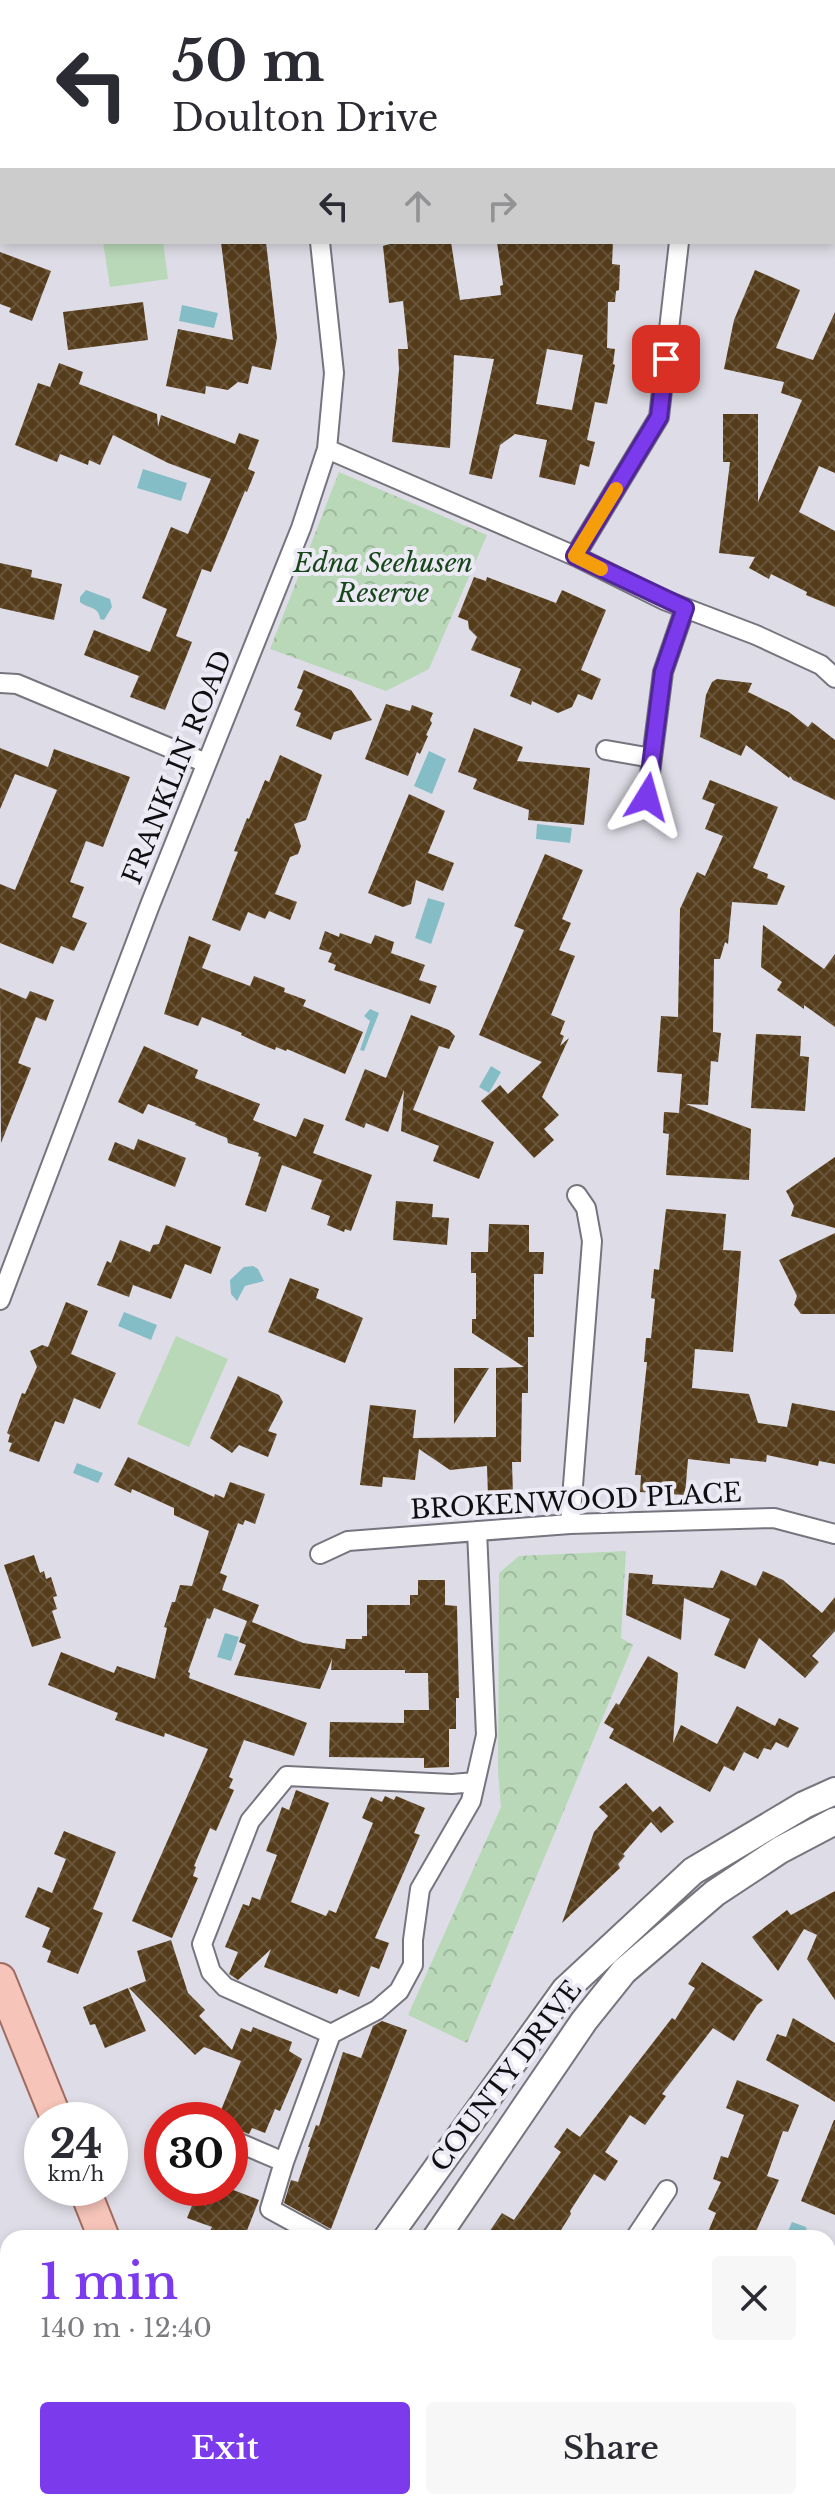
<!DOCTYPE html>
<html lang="en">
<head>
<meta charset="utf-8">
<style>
  body { margin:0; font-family:"Libre Baskerville",serif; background:#f7f7f7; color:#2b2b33; height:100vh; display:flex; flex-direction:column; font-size:30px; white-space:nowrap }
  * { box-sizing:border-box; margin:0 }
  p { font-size:26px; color:#7c7c81 }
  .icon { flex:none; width:44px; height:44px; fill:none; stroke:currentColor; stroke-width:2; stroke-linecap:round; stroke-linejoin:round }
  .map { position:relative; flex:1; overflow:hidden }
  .details { position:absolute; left:0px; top:2230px; width:836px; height:280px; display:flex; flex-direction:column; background:#fff; border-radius:24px 24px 0 0; box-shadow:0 4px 12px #0003 }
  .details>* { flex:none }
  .guide { position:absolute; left:0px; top:0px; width:836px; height:244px; box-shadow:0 4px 12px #0003; background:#fff; color:#2b2b33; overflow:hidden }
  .speed { position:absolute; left:24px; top:2102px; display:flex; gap:16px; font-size:40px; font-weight:700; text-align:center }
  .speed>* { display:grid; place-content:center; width:104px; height:104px; border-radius:50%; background:#fff; box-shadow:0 4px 12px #0003; line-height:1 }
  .speed small { font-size:20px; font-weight:400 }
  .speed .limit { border:12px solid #d22; background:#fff; color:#111 }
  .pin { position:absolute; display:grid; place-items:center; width:68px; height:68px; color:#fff; margin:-34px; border-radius:16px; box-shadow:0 4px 12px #0006 }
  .me { position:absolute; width:88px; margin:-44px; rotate:8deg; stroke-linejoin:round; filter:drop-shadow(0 0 6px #0008) }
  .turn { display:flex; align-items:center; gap:28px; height:168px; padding:0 40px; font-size:36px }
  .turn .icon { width:104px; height:104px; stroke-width:2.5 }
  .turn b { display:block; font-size:56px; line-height:68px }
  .lanes { display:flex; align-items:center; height:76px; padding:0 40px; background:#0003; justify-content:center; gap:40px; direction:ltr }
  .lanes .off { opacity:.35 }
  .round { display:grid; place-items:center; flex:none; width:84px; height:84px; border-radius:8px; background:#f7f7f7 }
  .summary { display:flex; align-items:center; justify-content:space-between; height:136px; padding:0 40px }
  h1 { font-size:48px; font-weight:600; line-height:60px; color:#7c3aed }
  .cta { display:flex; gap:16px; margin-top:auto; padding:16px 40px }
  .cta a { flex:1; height:92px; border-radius:8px; background:#7c3aed; color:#fff; font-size:32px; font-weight:600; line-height:92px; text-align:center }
  .cta a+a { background:#f7f7f7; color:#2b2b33 }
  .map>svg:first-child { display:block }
</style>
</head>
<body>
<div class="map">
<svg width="835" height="2510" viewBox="0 0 835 2510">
  <defs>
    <pattern id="park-crowns" width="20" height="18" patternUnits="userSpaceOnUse" patternTransform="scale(2)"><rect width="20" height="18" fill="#b9d8b8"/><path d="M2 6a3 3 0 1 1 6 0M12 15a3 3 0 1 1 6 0" fill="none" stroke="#9eb89d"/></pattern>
    <pattern id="building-cross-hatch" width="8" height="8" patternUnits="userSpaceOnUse" patternTransform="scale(2)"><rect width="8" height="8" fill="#553c1b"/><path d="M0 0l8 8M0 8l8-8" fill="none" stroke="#69553a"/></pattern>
  </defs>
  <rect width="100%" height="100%" fill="#dedde7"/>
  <path fill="url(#park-crowns)" d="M339 472 487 535 429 669 386 691 270 649Z
    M626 1551 621 1638 633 1645 467 2043 408 2015 501 1807 498 1772 499 1573 519 1556Z"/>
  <path fill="#b9d8b8" d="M103 242H163L168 279 110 287Z
    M176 1336 228 1359 189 1447 137 1424Z"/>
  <path fill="#85bdc7" d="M182 305 218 313 214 328 179 321Z
    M143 469 187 483 181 501 137 488Z
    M86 590 110 599 112 607 104 620 100 619C99 606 88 609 80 602V597Z
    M429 751 446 759 432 794 414 786Z
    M537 824 572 828 570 843 536 839Z
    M428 898 445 903 431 944 415 938Z
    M370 1009 379 1013 364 1051 360 1050 370 1021 364 1016Z
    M491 1066 501 1072 489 1093 479 1087Z
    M253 1266 258 1269 264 1281 245 1286 237 1301 231 1294 230 1280 244 1267Z
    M124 1312 157 1325 151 1340 118 1326Z
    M77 1463 103 1473 98 1483 73 1473Z
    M225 1633 239 1637 231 1661 217 1657Z
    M792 2222 806 2227 808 2235 816 2238H785Z"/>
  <path fill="url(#building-cross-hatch)" fill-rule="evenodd" d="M221 242H266L277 338 271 370 252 366 248 384 238 382 228 390 206 386 205 394 166 386 178 329 233 340Z
    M396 242H451L460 300 501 295 500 286 503 285 497 242H613L612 264 620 265 619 290 616 291 615 302H608L607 348 615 349 613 364 615 365 607 404 595 402 587 440 595 442 589 467 580 464 575 485 539 477 547 440 515 434 500 445 492 479 469 474 494 359 454 355 450 448 392 442 399 370 398 349H408L403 301 389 303 383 246ZM547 349 583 355 572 410 536 404Z
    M0 252 51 271 32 321 9 312 11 308 0 304Z
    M755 270 800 290 776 348 813 360 835 312V473L819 466 799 512 835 531V607L806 595 807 592 771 574 769 579 749 568 755 557 719 553 730 462H723V414H758V502L802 400 781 393 784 382 724 369 734 320Z
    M143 302 148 340 68 350 63 312Z
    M59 363 83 372 79 384 157 414 158 427 161 415 235 444 239 433 259 440 248 469 255 472 247 492 245 491 211 572 202 569 176 636 192 642 165 710 130 697 139 676 84 655 94 630 150 652 167 609 142 598 171 527 188 534 211 479 168 463 113 435 100 465 89 460 88 465 60 454 57 462 15 445 38 383 50 387Z
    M0 563 32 570 31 577 62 584 54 620 0 608Z
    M474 577 486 581 487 577 556 603 562 590 606 610 581 670 601 679 592 700 578 694 572 707 558 713 532 701 531 705 510 696 521 669 471 650 477 637 469 629 468 621 458 617Z
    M304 670 351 690 372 720 334 732 331 740 296 726 301 713 294 710 303 690 297 688Z
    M717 679 752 683 748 692 789 712 808 727 812 722 835 740V800L793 780 790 776 789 778 746 745 741 756 700 737 706 695 712 682Z
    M386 704 410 711 412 705 433 713 430 720 432 723 426 735 428 736 420 754 417 752 408 776 365 759Z
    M474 728 523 747 517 761 590 768 584 825 528 820 529 810 473 789 477 779 458 772Z
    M0 748 48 767 54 749 130 777 103 847 86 841 70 882 84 887 72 917 87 923 74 951 61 946 53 964 0 943V884L15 890 57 790 15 774 0 809Z
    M280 755 322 775 306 820 294 824 301 846 298 854 290 857 275 894 297 902 290 920 269 911 265 919 248 912 240 931 212 920 233 864 238 852 234 851 247 818 249 819 265 780 269 782Z
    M710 780 778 807 753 868 768 874 767 878 785 886 777 905 732 902 728 944 725 942 720 959H714L713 1032 721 1033 718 1062 711 1061 708 1105 686 1104 751 1129 749 1180 666 1175 669 1134 663 1133 664 1112 679 1113 682 1074 657 1072 661 1016 678 1017 680 909 697 872 705 876 723 836 705 829 715 804 702 799Z
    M409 794 445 811 428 853 454 863 443 891 416 880 411 904 403 907 368 893Z
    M545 854 583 870 562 919 571 923 559 950 575 956 551 1015 565 1021 560 1034 564 1036 560 1046 569 1038 542 1097 559 1115 544 1129 554 1140 534 1158 481 1101 500 1085 508 1094 542 1062 479 1035 524 930 514 926Z
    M763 925 824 969 835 954V1027L804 1005V1009L777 990 782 982 761 967Z
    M325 931 339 937 340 933 371 944 375 935 394 942 391 953 425 965 419 980 437 986 430 1004 334 970 336 965 328 962 332 953 319 949Z
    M189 936 211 945 202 968 250 986 254 976 285 988 284 992 306 1000 303 1006 363 1032 345 1074 287 1049 286 1051 276 1047 275 1050 258 1043 241 1035 242 1033 202 1017 198 1026 164 1014Z
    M0 988 26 999 30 991 54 1000 46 1021 36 1017 18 1063 31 1068 1 1143Z
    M411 1015 449 1030 455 1036 449 1049 439 1046 413 1110 494 1142 479 1179 433 1161 439 1146 401 1131 404 1090 388 1132 366 1123 364 1128 345 1120 365 1069 386 1078Z
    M756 1034 801 1036 800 1056 809 1057 805 1111 751 1108Z
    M144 1046 198 1070 195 1078 260 1104 253 1120 296 1137 304 1118 324 1125 313 1153 372 1175 351 1231 345 1229 344 1232 327 1225 330 1216 311 1209 322 1180 282 1165 266 1212 245 1205 261 1157 258 1156 259 1153 228 1143 227 1138 195 1125 196 1123 148 1104 143 1114 118 1102Z
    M138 1139 186 1158 175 1187 108 1160 115 1142 134 1150Z
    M835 1157V1228L791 1216 794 1206 786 1191Z
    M396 1201 433 1204 432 1217 449 1218 447 1245 393 1240Z
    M666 1209 726 1214 723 1250 741 1251 733 1352 695 1349 692 1388 749 1394 758 1423 787 1427 792 1403 835 1411V1464L819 1461 818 1466 767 1455 766 1462 730 1458V1464L688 1459 685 1495 640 1492 641 1475H635L647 1362H644L646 1338H651L655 1299 651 1298 654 1269 659 1270Z
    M489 1224 529 1225V1252H544L543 1274H534V1337H528V1393H522L521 1462H512L513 1495 488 1496 487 1466 450 1470 419 1449 415 1480 383 1477 382 1487 360 1485 370 1405 416 1410 413 1438 496 1437V1368L524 1367 472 1333V1319H476V1273H471V1252H488Z
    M166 1225 221 1247 211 1274 185 1264 171 1299 133 1285 129 1297 97 1285 107 1261 111 1263 120 1240 150 1252 153 1245 159 1244Z
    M835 1233V1314H801L794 1305 797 1296 779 1260Z
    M290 1278 319 1289 316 1298 363 1318 345 1363 268 1332Z
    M66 1302 88 1311 71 1354 116 1373 100 1409 74 1398 64 1424 55 1421 39 1462 9 1451 12 1443 8 1442 10 1435 7 1433 22 1393 25 1394 37 1367 30 1351 42 1345 48 1347Z
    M454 1368H489L454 1424Z
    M238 1376 279 1395 283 1402 268 1431 277 1434 268 1457 239 1445 232 1453 210 1438Z
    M128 1457 214 1497 215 1494 224 1498 230 1482 265 1494 255 1524 245 1520 243 1525 238 1523 220 1573 227 1576 222 1590 259 1605 252 1622 303 1643 345 1649 346 1639H362V1636H367V1605H410V1595H418V1580H445V1605L457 1606 459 1698H456V1729H449V1767L424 1768V1758L329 1757 330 1722 404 1723V1710H429L428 1673H405V1670H331L332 1659 320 1689 234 1675 246 1645 239 1642 247 1621 214 1608 210 1619 207 1618 188 1672 190 1673 189 1678 307 1723 294 1756 244 1740 229 1777 233 1779 229 1788 234 1790 216 1831 210 1828 194 1866 196 1867 193 1876 198 1878 172 1938 132 1921 208 1749 165 1733 164 1737 115 1720 118 1713 48 1685 61 1652 114 1673 117 1666 155 1679 167 1628 164 1627 172 1602H175L180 1585 192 1586 209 1531 174 1515V1508L132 1489 131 1493 114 1485Z
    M34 1555 40 1573 44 1571 46 1579 51 1577 57 1596 53 1597 57 1609 52 1611 61 1638 32 1647 4 1565Z
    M721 1570 756 1586 763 1571 783 1580 822 1613 835 1597V1631L812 1656 819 1662 805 1678 759 1638 745 1669 714 1655 730 1619 684 1598 681 1640 626 1615 629 1573 653 1575 652 1584 713 1588Z
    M648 1656 678 1673 673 1743 681 1725 717 1744 737 1706 775 1726 779 1718 799 1728 788 1748 776 1742 771 1750 764 1748 758 1759 744 1752 734 1771 724 1766 710 1792 609 1738 614 1729 604 1723 616 1703 619 1705Z
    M626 1783 653 1812 660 1806 674 1822 661 1833 651 1822 623 1854 625 1856 618 1864 620 1868 562 1923 594 1832 608 1816 599 1807Z
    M296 1790 329 1803 291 1902 326 1916 329 1910 336 1913 373 1823 362 1818 371 1797 382 1802 385 1796 394 1800 396 1796 425 1808 414 1833 420 1835 375 1938 389 1943 379 1969 371 1966 359 1997 339 1989 337 1994 264 1967 271 1949 238 1980 229 1974 238 1952 225 1947 243 1904 249 1906 252 1897 260 1900 277 1855 266 1851 282 1807 289 1810Z
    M64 1831 116 1852 93 1909 103 1913 78 1974 47 1962 51 1951 42 1947 50 1928 25 1917 38 1887 52 1893 66 1859 54 1854Z
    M835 1891V2000L807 1959 817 1935 804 1929 778 1971 752 1937 787 1910 791 1915Z
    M171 1940 188 1993 205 2010 199 2016 232 2050 241 2028 251 2032 253 2027 292 2042 289 2051 302 2059 280 2111 275 2109 265 2133 252 2128 249 2134 230 2127V2120H217L241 2061 204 2047 195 2055 129 1988 146 1981 137 1951Z
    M702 1962 763 2000 757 2005 734 2041 713 2028 662 2094 666 2096 645 2125 630 2115 605 2152 618 2161 605 2181 594 2174 570 2211 571 2214 556 2238H485L502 2213 514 2220 561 2152 554 2147 567 2128 580 2137 672 2018 675 2020 695 1988 688 1984Z
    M128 1988 146 2031 105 2048 95 2024 90 2025 83 2007Z
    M793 2018 835 2043V2102L766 2060 777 2034 786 2037Z
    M382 2021 407 2030 331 2229 284 2203 291 2180 298 2182 310 2147H308L316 2125 319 2126 343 2052 361 2058 373 2026Z
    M737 2080 799 2105 788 2132 783 2131 767 2176 779 2180 753 2238H722L708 2232 716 2213 708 2209 721 2182 713 2179 721 2156 728 2158 744 2115 726 2108Z
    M834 2120H835V2215L801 2201Z
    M199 2188H228L259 2200 244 2238H229L210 2231 212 2227 187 2218Z"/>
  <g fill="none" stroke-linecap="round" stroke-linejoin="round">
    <defs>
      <path id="minor" d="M293 0V2
        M0 176 2 177
        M327 449 575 556 664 600 756 635 821 665 835 678
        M575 556 659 417 679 242
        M0 683 17 684 206 763
        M606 750 652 758
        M647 797 663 672 685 608
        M0 1300 150 905 301 528 327 449 334 373 320 242
        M570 1524 592 1241 586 1208 577 1195
        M320 1554 348 1541 570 1524 774 1518 835 1534
        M331 2034 377 2010 399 1991 413 1965V1940L420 1889 471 1801 486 1735 477 1531
        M331 2034 225 1987 211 1972 202 1944 250 1821 287 1776 452 1784 475 1782
        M230 2139 284 2162 331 2034
        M284 2162 270 2209 323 2238
        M635 2238 667 2190
        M828 2317 835 2320
        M570 2502 596 2510"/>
      <path id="secondary" d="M387 2238 565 1990 693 1871 804 1805 835 1791
        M436 2238 584 2021 624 1971 715 1893 780 1850 835 1821"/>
      <path id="primary" d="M0 1979 57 2120
        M84 2188 104 2238
        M205 2502 209 2510
        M324 2510 329 2502"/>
    </defs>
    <use href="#minor" stroke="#76757e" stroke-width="22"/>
    <use href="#secondary" stroke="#76757e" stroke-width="30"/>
    <use href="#primary" stroke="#a16b60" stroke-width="34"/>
    <use href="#minor" stroke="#fff" stroke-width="18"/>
    <use href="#secondary" stroke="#fff" stroke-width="26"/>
    <use href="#primary" stroke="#f6c4b9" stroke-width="30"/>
  </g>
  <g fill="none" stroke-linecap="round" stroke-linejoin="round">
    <defs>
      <path id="route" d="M647 797 663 672 685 608 575 556 659 417 666 359"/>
    </defs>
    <use href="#route" stroke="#51269a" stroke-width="20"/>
    <use href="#route" stroke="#7c3aed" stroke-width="14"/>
    <path stroke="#f59e0b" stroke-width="14" d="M601 569 575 556 616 489"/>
  </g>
  <g text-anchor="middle" stroke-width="8" stroke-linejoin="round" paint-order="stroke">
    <g font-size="26" font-style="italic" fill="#16461a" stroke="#eceaf4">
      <text x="383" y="572">Edna Seehusen<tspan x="383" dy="30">Reserve</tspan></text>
    </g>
    <g font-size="26" fill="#0f0e11" stroke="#eceaf4">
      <text transform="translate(177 767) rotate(-68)" y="9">FRANKLIN ROAD</text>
      <text transform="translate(576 1501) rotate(-3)" y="9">BROKENWOOD PLACE</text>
      <text transform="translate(506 2076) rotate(-53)" y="9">COUNTY DRIVE</text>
    </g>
  </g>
</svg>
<div class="speed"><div>24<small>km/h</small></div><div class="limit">30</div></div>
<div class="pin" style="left:666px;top:359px;background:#d93025"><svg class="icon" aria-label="arrive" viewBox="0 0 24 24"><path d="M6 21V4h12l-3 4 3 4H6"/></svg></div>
<svg class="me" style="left:647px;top:797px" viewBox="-20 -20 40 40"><path d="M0-17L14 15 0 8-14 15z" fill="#7c3aed" stroke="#fff" stroke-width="4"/></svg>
<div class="guide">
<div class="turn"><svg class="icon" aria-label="left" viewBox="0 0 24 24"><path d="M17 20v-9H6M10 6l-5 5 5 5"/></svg><div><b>50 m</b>Doulton Drive</div></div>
<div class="lanes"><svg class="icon" aria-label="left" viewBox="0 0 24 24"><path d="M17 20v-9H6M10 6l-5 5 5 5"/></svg><svg class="icon off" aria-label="ahead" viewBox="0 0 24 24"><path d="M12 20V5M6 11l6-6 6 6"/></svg><svg class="icon off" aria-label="right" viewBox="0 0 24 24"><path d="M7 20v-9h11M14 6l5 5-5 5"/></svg></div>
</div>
<section class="details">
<div class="summary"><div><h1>1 min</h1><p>140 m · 12:40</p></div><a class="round"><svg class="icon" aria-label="close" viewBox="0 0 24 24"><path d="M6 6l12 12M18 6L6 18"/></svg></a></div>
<div class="cta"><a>Exit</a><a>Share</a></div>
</section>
</div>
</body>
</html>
